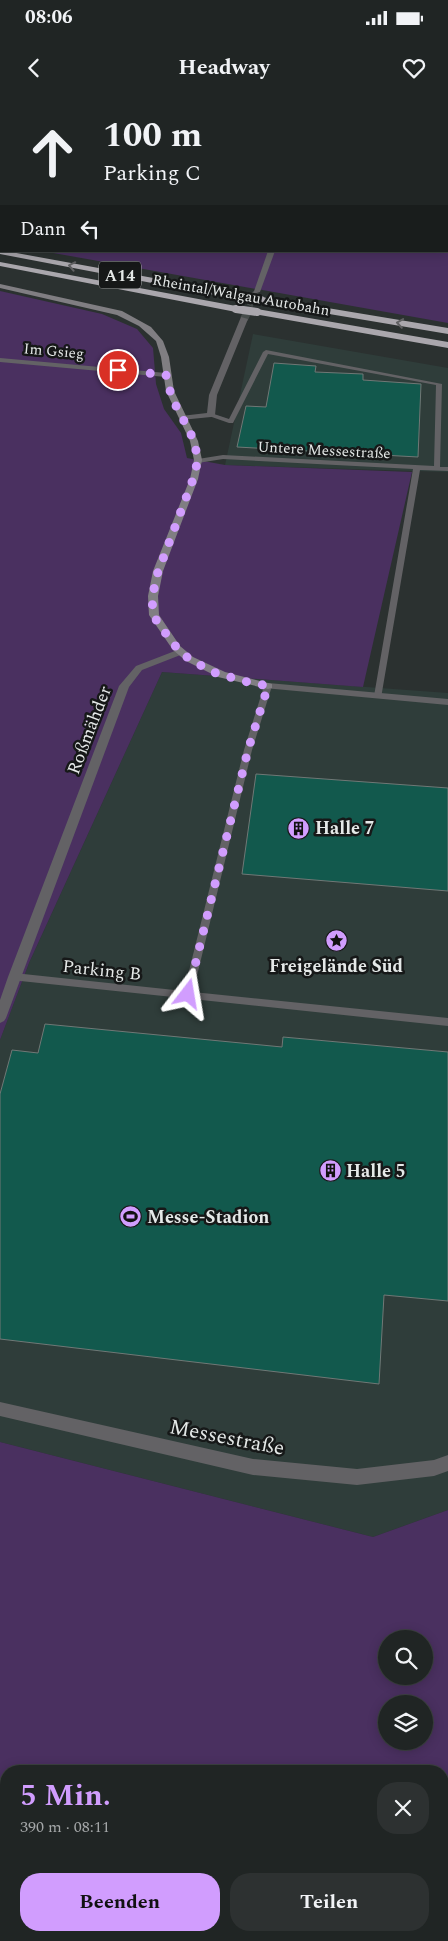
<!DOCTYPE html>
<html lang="de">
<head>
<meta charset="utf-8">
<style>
  body { margin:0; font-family:Spectral,serif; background:#2d3131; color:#f1f3f6; height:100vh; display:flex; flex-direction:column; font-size:19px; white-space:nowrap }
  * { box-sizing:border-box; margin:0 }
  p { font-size:16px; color:#a2a5a6 }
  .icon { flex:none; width:28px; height:28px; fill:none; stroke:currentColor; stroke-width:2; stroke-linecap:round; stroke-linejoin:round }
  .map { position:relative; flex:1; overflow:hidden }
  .details { position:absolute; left:0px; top:1665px; width:449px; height:176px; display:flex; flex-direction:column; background:#202524; border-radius:20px 20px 0 0; box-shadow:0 2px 12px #0003,0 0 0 1px #3d4241 }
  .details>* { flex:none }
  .hud { position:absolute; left:0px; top:0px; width:449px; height:152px; box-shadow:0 2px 12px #0003,0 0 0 1px #3d4241; background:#202524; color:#f1f3f6; overflow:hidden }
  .fabs { position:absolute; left:378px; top:1530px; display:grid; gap:10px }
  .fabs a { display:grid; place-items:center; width:55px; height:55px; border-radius:50%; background:#202524; box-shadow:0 2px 12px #0003,0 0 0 1px #3d4241; font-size:25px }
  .pin { position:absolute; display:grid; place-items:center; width:42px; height:42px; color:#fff; margin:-21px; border:2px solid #fff; border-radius:50%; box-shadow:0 1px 5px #0007 }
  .me { position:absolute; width:55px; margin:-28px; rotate:14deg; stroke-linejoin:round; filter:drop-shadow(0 0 4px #0008) }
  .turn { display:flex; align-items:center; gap:18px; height:105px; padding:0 20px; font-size:22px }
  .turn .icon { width:65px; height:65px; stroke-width:2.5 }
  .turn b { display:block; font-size:35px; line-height:42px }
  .then { display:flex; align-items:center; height:48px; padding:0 20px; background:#0003; gap:10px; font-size:19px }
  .round { display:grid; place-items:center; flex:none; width:52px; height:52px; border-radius:20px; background:#2d3131 }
  .overview { display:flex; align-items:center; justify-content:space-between; height:85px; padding:0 20px }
  h1 { font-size:30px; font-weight:700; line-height:38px; color:#d19dfe }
  .primary-button { display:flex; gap:10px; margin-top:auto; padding:10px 20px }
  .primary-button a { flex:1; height:58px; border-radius:20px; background:#d19dfe; color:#111; font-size:20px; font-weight:700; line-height:58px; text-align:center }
  .primary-button a+a { background:#2d3131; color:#f1f3f6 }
  .status { display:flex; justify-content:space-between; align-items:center; height:35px; padding:0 25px; background:#202524; direction:ltr }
  .status svg { height:14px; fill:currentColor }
  header { display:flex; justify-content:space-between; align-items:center; height:65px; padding:0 20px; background:#202524; font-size:22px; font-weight:700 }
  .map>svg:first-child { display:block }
</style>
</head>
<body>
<div class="status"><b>08:06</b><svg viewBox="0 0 49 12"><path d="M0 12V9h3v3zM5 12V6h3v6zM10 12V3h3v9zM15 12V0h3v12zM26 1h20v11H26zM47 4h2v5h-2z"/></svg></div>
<header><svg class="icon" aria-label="back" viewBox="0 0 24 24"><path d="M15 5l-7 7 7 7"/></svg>Headway<svg class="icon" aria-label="heart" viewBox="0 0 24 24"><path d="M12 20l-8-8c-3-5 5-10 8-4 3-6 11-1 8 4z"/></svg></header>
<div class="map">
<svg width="448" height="1841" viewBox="0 0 448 1841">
  <rect width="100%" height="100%" fill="#2b3130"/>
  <path fill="#2f3d3a" d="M253 234 448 268V372L225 365Z
    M162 572 448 593V1410L373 1437 0 1342V940L29 863Z"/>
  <path fill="#4a3060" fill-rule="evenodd" d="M0 0H448V223L42 151H448V1H1V144Z
    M0 191 102 214 137 229 153 248 156 284 164 309 181 333 187 358 225 365 412 372 363 587 162 572 29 863 0 940Z
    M0 1342 373 1437 448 1410V1841H0ZM386 1539H424V1576H386ZM386 1604H424V1641H386ZM6 1671H442V1835H6Z"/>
  <path fill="#12594d" stroke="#707876" d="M274 263 316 266 315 272 363 274V280L421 284 418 357 237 347 246 306 266 307Z
    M256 674 448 688V791L242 774Z
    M45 924 282 947 283 937 448 952V1201L384 1195 379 1284 0 1239V994L12 950 38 953Z"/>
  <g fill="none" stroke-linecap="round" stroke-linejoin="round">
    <path stroke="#474d4c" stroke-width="6" stroke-dasharray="6 3" stroke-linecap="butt" d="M246 214 256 192"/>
    <path stroke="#474d4c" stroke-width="8" stroke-dasharray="8 4.5" stroke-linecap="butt" d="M244 219 247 213"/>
    <path fill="#636265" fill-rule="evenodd" d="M266 250 442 284 440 367H448V371L420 370 381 598H375L374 596 413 369 223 359 198 363 195 361 198 359 223 355 434 366 436 285 268 254 233 323H229L209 316 208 315 211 313 229 319 263 252Z
      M268 583 272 586 252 650 193 892 448 918V926L11 880 9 877 14 873 184 891 244 650 264 586Z"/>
    <path fill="#636265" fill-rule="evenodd" d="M268 151H275L260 192 253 194Z
      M241 217 248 219 217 295 215 315 211 317 181 320V316L207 313 209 295Z
      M0 258 166 273 170 275 166 277 0 262Z
      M180 549 183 550V554L142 570 129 587 6 918 4 921 0 923V900L8 877 119 586 136 566Z
      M268 583 448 599V605L264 588V584Z
      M0 1302 253 1359 357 1369 434 1360 448 1355V1371L434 1376 357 1385 253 1375 0 1316Z"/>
    <path fill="#807e82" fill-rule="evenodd" d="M0 184 122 211 151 227 163 241 169 257 174 291 198 341 202 360 198 379 163 471 158 496 159 515 180 546 193 557 225 572 272 584V588L268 589 218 577 186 561 173 550 149 515 148 496 153 471 190 379 194 360 190 341 166 291 161 257 156 241 139 226 117 215 0 188Z"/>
    <path fill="#aaa7ad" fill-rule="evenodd" d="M0 150 241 194 245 197 241 200 0 154Z
      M0 162 236 206 240 209 236 212 0 166Z
      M261 197 448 228V234L258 202 257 200Z
      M257 209 448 242V248L254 214V210Z"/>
    <path stroke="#aaa7ad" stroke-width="8" d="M241 197 261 200
      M236 209 257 212"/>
  </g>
  <defs><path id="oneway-chevron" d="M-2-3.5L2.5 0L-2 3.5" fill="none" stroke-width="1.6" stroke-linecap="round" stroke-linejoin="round" transform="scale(1.25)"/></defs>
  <g stroke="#606062">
    <use href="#oneway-chevron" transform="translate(72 166) rotate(-169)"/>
    <use href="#oneway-chevron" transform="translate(400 223) rotate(-171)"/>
  </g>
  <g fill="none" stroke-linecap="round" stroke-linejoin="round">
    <path stroke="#d19dfe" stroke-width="9" stroke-dasharray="0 16.2" d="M118 270 166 275C168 281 169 288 171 294 181 323 203 339 195 374L155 480 152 509 157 522 180 552 191 560 213 572 243 581 268 586 248 650 188 894"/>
  </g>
  <defs>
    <symbol id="building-disc" viewBox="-11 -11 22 22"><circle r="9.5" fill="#d19dfe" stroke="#161818"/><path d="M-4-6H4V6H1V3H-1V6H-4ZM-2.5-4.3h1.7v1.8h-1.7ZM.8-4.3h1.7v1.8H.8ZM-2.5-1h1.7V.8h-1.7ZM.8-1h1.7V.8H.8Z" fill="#111"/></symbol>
    <symbol id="sight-disc" viewBox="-11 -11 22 22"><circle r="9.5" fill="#d19dfe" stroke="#161818"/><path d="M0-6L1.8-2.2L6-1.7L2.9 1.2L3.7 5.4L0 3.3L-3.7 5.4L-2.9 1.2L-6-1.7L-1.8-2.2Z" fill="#111"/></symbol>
    <symbol id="stadium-disc" viewBox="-11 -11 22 22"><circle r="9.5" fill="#d19dfe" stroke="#161818"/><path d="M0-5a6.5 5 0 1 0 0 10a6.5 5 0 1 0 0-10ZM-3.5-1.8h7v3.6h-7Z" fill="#111"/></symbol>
  </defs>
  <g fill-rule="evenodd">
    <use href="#building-disc" x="286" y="716" width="25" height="25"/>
    <use href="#sight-disc" x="324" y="828" width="25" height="25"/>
    <use href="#building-disc" x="318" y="1058" width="25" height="25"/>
    <use href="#stadium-disc" x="118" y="1104" width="25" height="25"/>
  </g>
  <g text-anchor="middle" stroke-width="5" stroke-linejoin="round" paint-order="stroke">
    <g font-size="15" fill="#e5e9e8" stroke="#161818">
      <text transform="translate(241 195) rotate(10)" y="5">Rheintal/Walgau Autobahn</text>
      <text transform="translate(54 251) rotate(5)" y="5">Im Gsieg</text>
      <text transform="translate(324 350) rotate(3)" y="5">Untere Messestraße</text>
    </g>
    <rect fill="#161818" stroke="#a7aaaa" stroke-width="1" x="99" y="161.5" width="42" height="27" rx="4"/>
    <g font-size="16" font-weight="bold" fill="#e5e9e8">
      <text x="120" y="181">A14</text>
    </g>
    <g font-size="18" fill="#e5e9e8" stroke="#161818">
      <text transform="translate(89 630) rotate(-69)" y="6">Roßmähder</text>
      <text transform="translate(102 870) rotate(6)" y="6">Parking B</text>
    </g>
    <g font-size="18" font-weight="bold" fill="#e5e9e8" stroke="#161818" text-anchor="start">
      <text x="315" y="734">Halle 7</text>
      <text x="336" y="872" text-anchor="middle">Freigelände Süd</text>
      <text x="346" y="1077">Halle 5</text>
      <text x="147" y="1123">Messe-Stadion</text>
    </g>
    <g font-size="21" fill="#e5e9e8" stroke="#161818">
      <text transform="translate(227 1337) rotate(11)" y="7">Messestraße</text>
    </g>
  </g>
</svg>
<div class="fabs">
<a><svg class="icon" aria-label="search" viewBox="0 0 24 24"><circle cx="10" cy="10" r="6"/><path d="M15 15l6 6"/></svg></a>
<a><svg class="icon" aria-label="layers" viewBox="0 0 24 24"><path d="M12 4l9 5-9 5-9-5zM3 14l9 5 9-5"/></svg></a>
</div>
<div class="pin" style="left:118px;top:270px;background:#d93025"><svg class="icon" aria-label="arrive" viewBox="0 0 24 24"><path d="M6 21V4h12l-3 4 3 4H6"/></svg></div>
<svg class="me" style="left:188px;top:894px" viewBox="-20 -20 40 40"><path d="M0-17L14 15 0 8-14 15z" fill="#d19dfe" stroke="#fff" stroke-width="4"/></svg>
<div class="hud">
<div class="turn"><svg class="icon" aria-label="ahead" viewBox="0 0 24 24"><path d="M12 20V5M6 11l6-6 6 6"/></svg><div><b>100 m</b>Parking C</div></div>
<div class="then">Dann<svg class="icon" aria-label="left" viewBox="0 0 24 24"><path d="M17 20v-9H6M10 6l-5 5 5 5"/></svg></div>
</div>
<section class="details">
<div class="overview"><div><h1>5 Min.</h1><p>390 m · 08:11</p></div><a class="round"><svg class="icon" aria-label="close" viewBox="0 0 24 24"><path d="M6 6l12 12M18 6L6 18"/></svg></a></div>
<div class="primary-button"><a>Beenden</a><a>Teilen</a></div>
</section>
</div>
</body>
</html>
